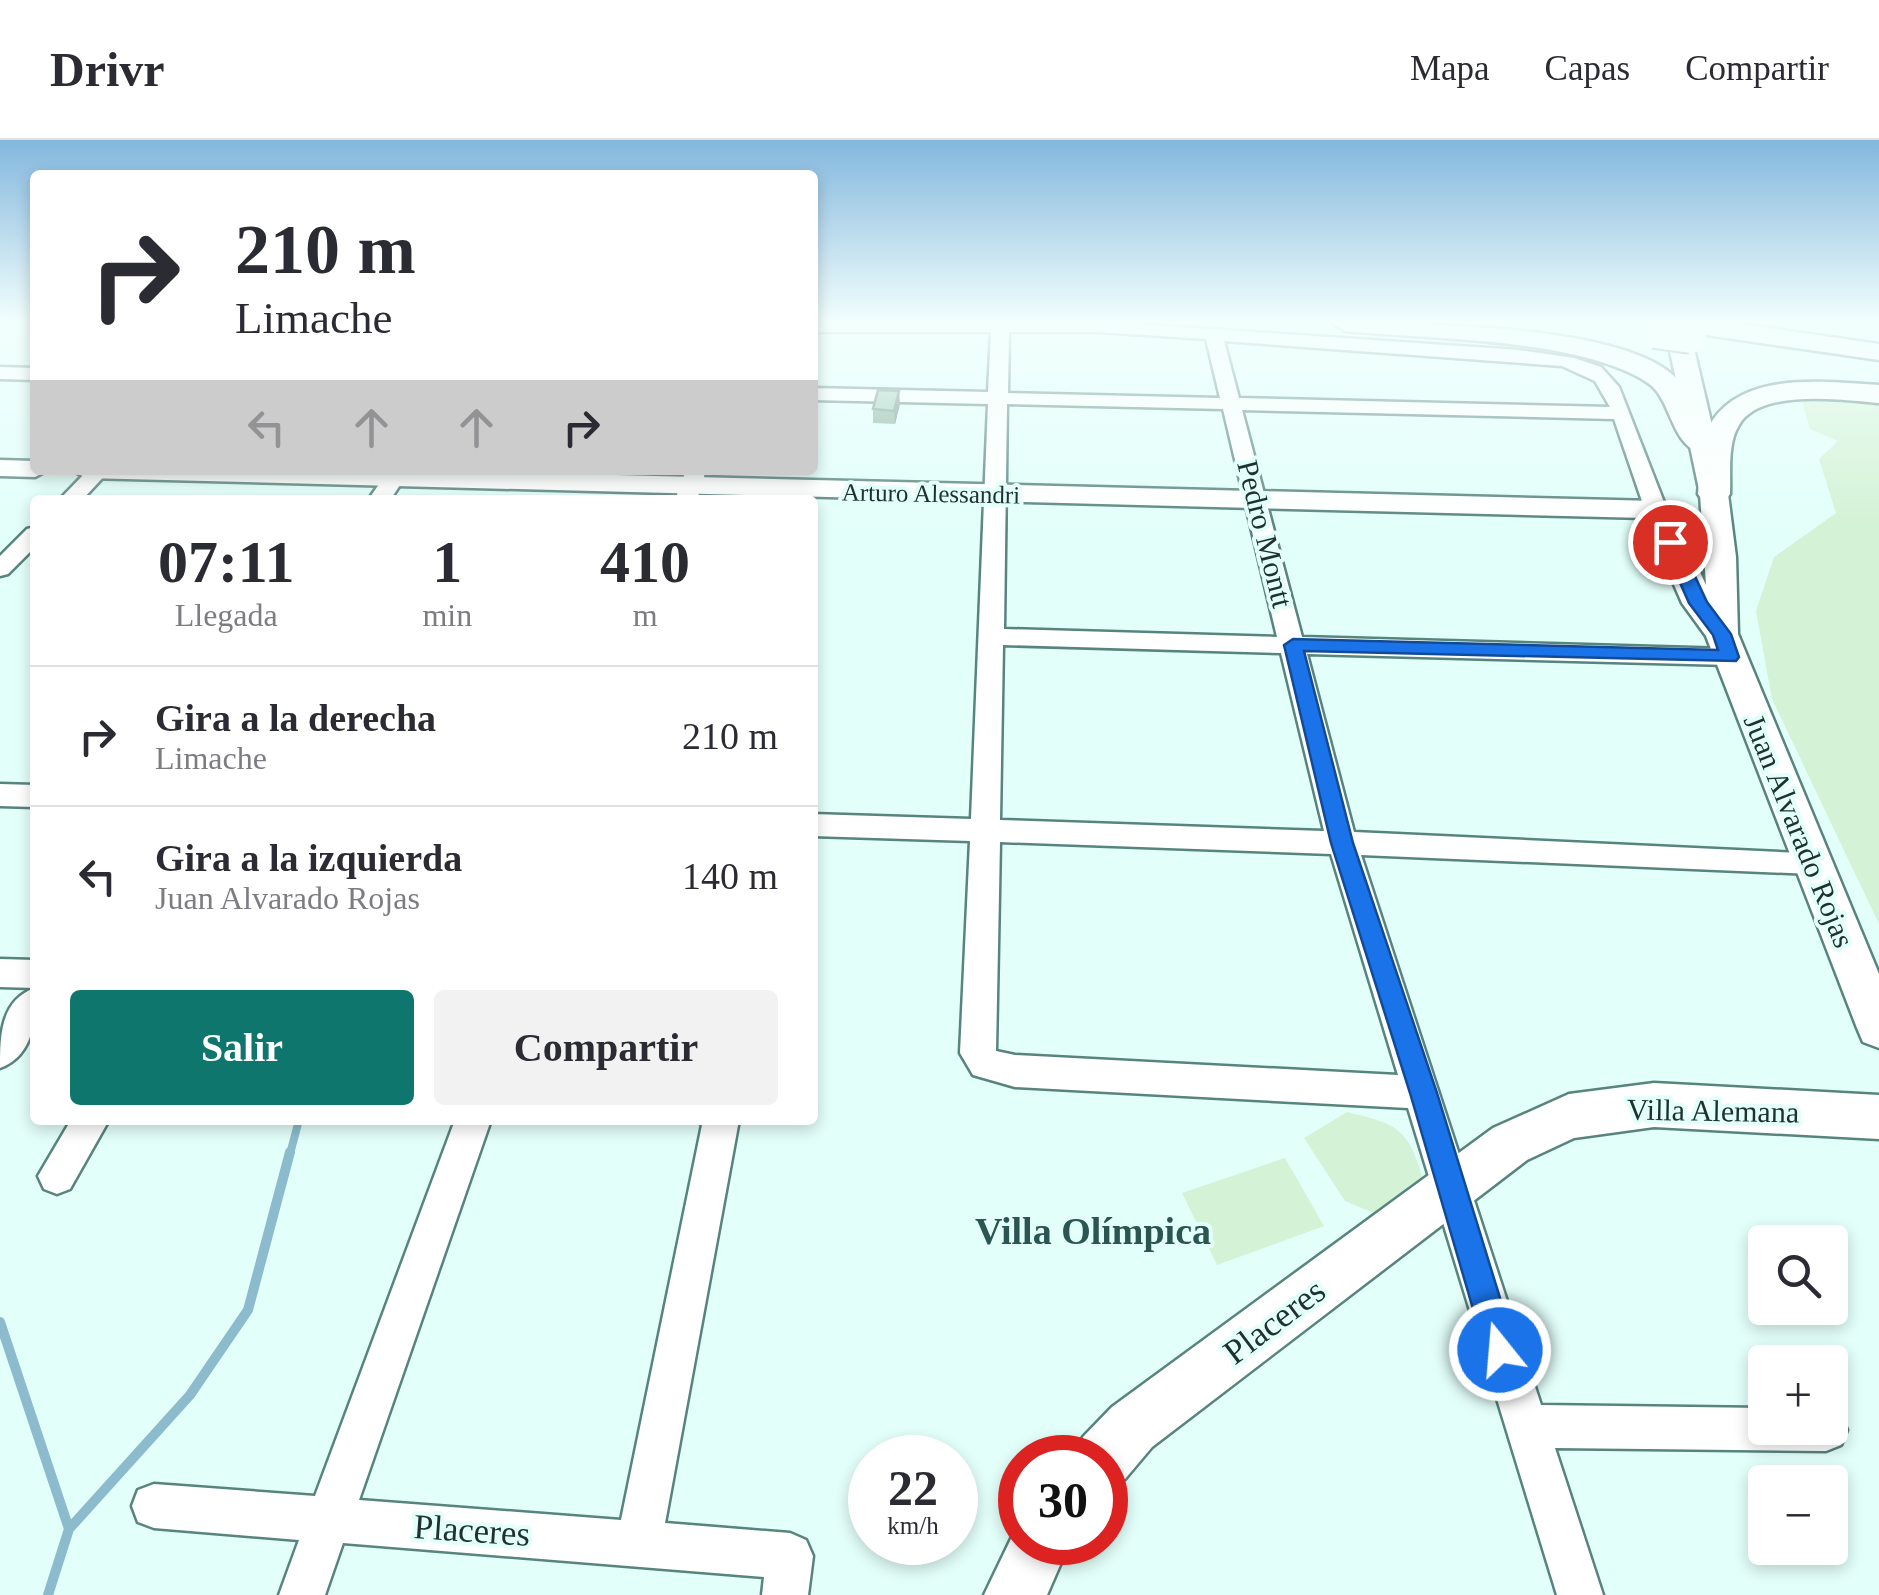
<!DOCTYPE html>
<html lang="es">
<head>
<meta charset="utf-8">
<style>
  body { margin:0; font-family:"Times New Roman",serif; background:#f2f2f3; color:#2b2b33; height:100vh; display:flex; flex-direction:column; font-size:38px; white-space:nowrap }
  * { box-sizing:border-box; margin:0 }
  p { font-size:32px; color:#7c7c81 }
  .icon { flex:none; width:55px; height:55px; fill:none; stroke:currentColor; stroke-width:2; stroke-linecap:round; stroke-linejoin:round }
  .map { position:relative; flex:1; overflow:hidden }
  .panel { position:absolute; left:30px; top:355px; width:788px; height:630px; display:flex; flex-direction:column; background:#fff; border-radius:10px; box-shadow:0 5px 15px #0003 }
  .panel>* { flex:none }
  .guide { position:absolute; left:30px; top:30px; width:788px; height:305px; border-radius:10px; box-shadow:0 5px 15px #0003; background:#fff; color:#2b2b33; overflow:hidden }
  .tools { position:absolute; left:1748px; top:1085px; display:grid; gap:20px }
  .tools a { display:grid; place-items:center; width:100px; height:100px; border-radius:10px; background:#fff; box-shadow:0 5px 15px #0003; font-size:50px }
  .speed { position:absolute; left:848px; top:1295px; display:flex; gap:20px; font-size:50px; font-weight:700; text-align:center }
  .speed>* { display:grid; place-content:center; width:130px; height:130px; border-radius:50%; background:#fff; box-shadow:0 5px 15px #0003; line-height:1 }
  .speed small { font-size:25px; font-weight:400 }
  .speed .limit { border:15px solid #d22; background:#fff; color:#111 }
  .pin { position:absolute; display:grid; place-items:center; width:85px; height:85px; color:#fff; margin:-42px; border:5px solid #fff; border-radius:50%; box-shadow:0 2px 10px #0007 }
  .me { position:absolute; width:110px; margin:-55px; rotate:343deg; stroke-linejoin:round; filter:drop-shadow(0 0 8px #0008) }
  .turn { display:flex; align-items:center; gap:35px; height:210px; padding:0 40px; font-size:45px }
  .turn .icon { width:130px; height:130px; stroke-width:2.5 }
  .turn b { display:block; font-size:70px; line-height:85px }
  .lanes { display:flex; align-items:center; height:95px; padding:0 40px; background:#0003; justify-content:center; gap:50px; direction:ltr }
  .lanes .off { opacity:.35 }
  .eta { display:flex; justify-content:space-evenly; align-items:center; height:170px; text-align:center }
  .eta b { font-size:60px; font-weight:800; line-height:70px }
  .primary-button { display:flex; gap:20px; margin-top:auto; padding:20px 40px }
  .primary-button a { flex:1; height:115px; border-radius:10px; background:#0f766e; color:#fff; font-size:40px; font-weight:800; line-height:115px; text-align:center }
  .primary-button a+a { background:#f2f2f3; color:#2b2b33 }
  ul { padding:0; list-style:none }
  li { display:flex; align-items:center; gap:30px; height:140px; padding:0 40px; border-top:2px solid #e1e1e2 }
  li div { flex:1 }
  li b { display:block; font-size:38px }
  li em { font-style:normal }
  header { display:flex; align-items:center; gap:60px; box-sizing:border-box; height:140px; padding:0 50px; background:#fff; border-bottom:2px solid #e1e1e2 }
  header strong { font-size:48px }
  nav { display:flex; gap:55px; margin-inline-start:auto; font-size:35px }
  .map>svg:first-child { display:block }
</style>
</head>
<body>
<header>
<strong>Drivr</strong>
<nav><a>Mapa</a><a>Capas</a><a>Compartir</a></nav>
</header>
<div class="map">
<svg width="1879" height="1455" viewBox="0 0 1879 1455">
  <rect width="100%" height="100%" fill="#e3fffa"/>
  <path fill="#d4f2d5" d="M1823 260 1879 262V784L1772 559 1756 471 1774 417 1836 373 1819 319 1838 301 1810 289 1802 261Z
    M1347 972C1397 984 1409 988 1423 1040L1376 1074 1345 1061 1304 998Z
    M1285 1018 1324 1086 1217 1125 1182 1053Z"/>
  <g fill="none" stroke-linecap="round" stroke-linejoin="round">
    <path stroke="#8cbbcd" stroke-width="8" d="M290 1014 299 980"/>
    <path stroke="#8cbbcd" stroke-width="10" d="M0 1182 69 1389 48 1455
      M69 1389 190 1255 248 1170 290 1012"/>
    <defs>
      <path id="minor" d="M812 183H1123L1518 210 1574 218 1601 227 1619 247 1667 370 1664 375H1648L1645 370 1614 279 1242 270 1302 497 1729 509 1742 517 1729 525 1307 514 1354 692 1823 714 1827 722 1823 730 1812 734 1361 715 1541 1265 1765 1268V1288H1830V1270L1841 1275 1847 1290 1841 1305 1826 1311 1555 1308 1603 1455H1557L1408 968 1015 947 973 935 960 913 970 701 812 696V674L971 679 988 264 812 260V248L988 252 991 192H812ZM1009 192H1099L1206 199 1220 258 1008 253ZM1224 201 1562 226 1595 241 1610 267 1239 258ZM1007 264 1223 269 1277 497 1004 489ZM1003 505 1281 513 1324 691 1000 680ZM1000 702 1331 714 1398 935 1015 915 996 911Z
        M0 227 35 228V240L0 239Z
        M88 330H110L82 360H59Z
        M389 330H410L390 360H368Z
        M686 330H706L697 360H675Z
        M35 387V407L8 434 0 436V416L27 389Z
        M0 644 35 645V667L0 666Z
        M0 819 35 820C35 858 43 912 0 928 0 897 0 860 35 848L0 847Z
        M71 980H109L70 1049 57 1054 44 1049 38 1036Z
        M455 980H491L359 1360 621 1380 703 980H739L665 1383 790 1393 806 1400 813 1416 808 1455H762L764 1437 343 1403 325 1455H279L299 1400 154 1388 138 1382 132 1366 138 1350 154 1344 315 1356Z"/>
      <path id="major" d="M1664 183H1688L1728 354 1736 417 1738 494 1879 834V908L1863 902 1857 888 1706 496 1682 463 1645 378 86 338 72 330H417L1656 361 1666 364 1671 370 1706 445 1700 354Z
        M0 320 35 321V330H48L35 337 0 336Z
        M1654 943 1879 955V999L1654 987 1574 998 1527 1020 1152 1307 1125 1339 1105 1347V1318H1075L1083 1297 1112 1267 1493 988 1569 954Z
        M1020 1380V1402H1070L1047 1455H984Z"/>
      <path id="highway" d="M1332 183C1409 183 1620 183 1675 237 1690 251 1697 272 1707 290 1737 229 1823 242 1879 245V263C1843 260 1760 248 1739 285 1727 304 1731 333 1730 354L1725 361H1703L1698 354 1701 313C1675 306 1672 272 1658 253 1652 243 1637 236 1626 231 1550 198 1429 199 1345 191Z
        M1666 183H1736L1879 204V220L1679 191Z"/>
    </defs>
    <use href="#minor" stroke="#58847e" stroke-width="5"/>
    <use href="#major" stroke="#58847e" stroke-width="5"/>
    <use href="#highway" stroke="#58847e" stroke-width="5"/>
    <use href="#minor" fill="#fff" fill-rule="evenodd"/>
    <use href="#major" fill="#fff" fill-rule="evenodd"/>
    <use href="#highway" fill="#fff" fill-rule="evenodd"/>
    <defs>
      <path id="highway-bridge" d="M1654 193 1691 198"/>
    </defs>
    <use href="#highway-bridge" stroke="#58847e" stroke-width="34" stroke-linecap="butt"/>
    <use href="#highway-bridge" stroke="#fff" stroke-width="30"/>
  </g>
  <path fill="#87af9d" d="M900 264 895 284 873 283V269Z"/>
  <path fill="#6e8e7f" d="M899 251 900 264 895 284 894 271Z"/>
  <path fill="#9dcbb6" stroke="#6e8e7f" stroke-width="2.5" d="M878 250 899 251 894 271 873 269Z"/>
  <linearGradient id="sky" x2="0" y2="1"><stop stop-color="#83b7dd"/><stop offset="0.47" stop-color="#f2fffd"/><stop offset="1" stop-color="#f2fffd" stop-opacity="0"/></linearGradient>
  <rect width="1879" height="387" fill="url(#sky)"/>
  <path fill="#1a73e8" stroke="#114b97" stroke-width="2.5" d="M1670 397 1679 402 1707 462 1731 494 1739 517 1736 521 1304 511 1353 703 1437 953 1516 1210 1512 1221 1500 1226 1489 1221 1485 1210 1410 953 1331 703 1284 505 1293 499 1718 510 1713 495 1689 463 1662 402Z"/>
  <g text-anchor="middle" stroke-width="8" stroke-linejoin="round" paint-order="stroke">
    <g font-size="25" fill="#1f312f" stroke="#e3fffa">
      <text transform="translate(931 353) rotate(1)" y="9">Arturo Alessandri</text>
    </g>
    <g font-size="30" fill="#1f312f" stroke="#e3fffa">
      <text transform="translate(1265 394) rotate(76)" y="10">Pedro Montt</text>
      <text transform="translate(1799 691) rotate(68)" y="10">Juan Alvarado Rojas</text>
      <text transform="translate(1713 971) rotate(1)" y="10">Villa Alemana</text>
    </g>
    <g font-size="35" fill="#1f312f" stroke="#e3fffa">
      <text transform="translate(1274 1181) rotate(-37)" y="12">Placeres</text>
      <text transform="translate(472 1390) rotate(4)" y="12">Placeres</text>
    </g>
    <g font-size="38" font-weight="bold" fill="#2a5550" stroke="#e3fffa">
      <text x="1093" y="1104">Villa Olímpica</text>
    </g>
  </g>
</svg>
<div class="tools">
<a><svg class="icon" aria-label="search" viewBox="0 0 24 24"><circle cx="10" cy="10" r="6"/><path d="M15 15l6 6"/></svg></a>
<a>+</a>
<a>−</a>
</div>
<div class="speed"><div>22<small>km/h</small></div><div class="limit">30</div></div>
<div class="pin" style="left:1670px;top:402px;background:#d93025"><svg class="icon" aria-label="arrive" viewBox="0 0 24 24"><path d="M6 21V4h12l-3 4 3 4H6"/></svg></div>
<svg class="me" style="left:1500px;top:1210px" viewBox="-20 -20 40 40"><circle r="17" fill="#1a73e8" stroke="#fff" stroke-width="3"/><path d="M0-11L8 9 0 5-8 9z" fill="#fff"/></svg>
<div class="guide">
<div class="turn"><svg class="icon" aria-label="right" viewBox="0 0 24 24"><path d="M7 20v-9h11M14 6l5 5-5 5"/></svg><div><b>210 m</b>Limache</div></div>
<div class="lanes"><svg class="icon off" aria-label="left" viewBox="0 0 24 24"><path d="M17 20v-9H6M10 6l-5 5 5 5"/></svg><svg class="icon off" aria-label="ahead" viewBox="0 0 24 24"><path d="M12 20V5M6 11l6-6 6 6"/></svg><svg class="icon off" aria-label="ahead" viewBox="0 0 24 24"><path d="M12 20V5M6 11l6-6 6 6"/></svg><svg class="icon" aria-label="right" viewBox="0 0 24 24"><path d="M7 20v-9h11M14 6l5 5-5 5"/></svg></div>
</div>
<section class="panel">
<div class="eta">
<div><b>07:11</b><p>Llegada</p></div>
<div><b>1</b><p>min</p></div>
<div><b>410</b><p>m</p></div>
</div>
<ul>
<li><svg class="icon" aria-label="right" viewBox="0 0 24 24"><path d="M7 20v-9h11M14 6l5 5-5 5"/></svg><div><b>Gira a la derecha</b><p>Limache</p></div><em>210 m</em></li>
<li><svg class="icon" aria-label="left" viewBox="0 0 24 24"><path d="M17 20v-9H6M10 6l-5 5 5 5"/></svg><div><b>Gira a la izquierda</b><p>Juan Alvarado Rojas</p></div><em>140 m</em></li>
</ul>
<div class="primary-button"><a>Salir</a><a>Compartir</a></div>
</section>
</div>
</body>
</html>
